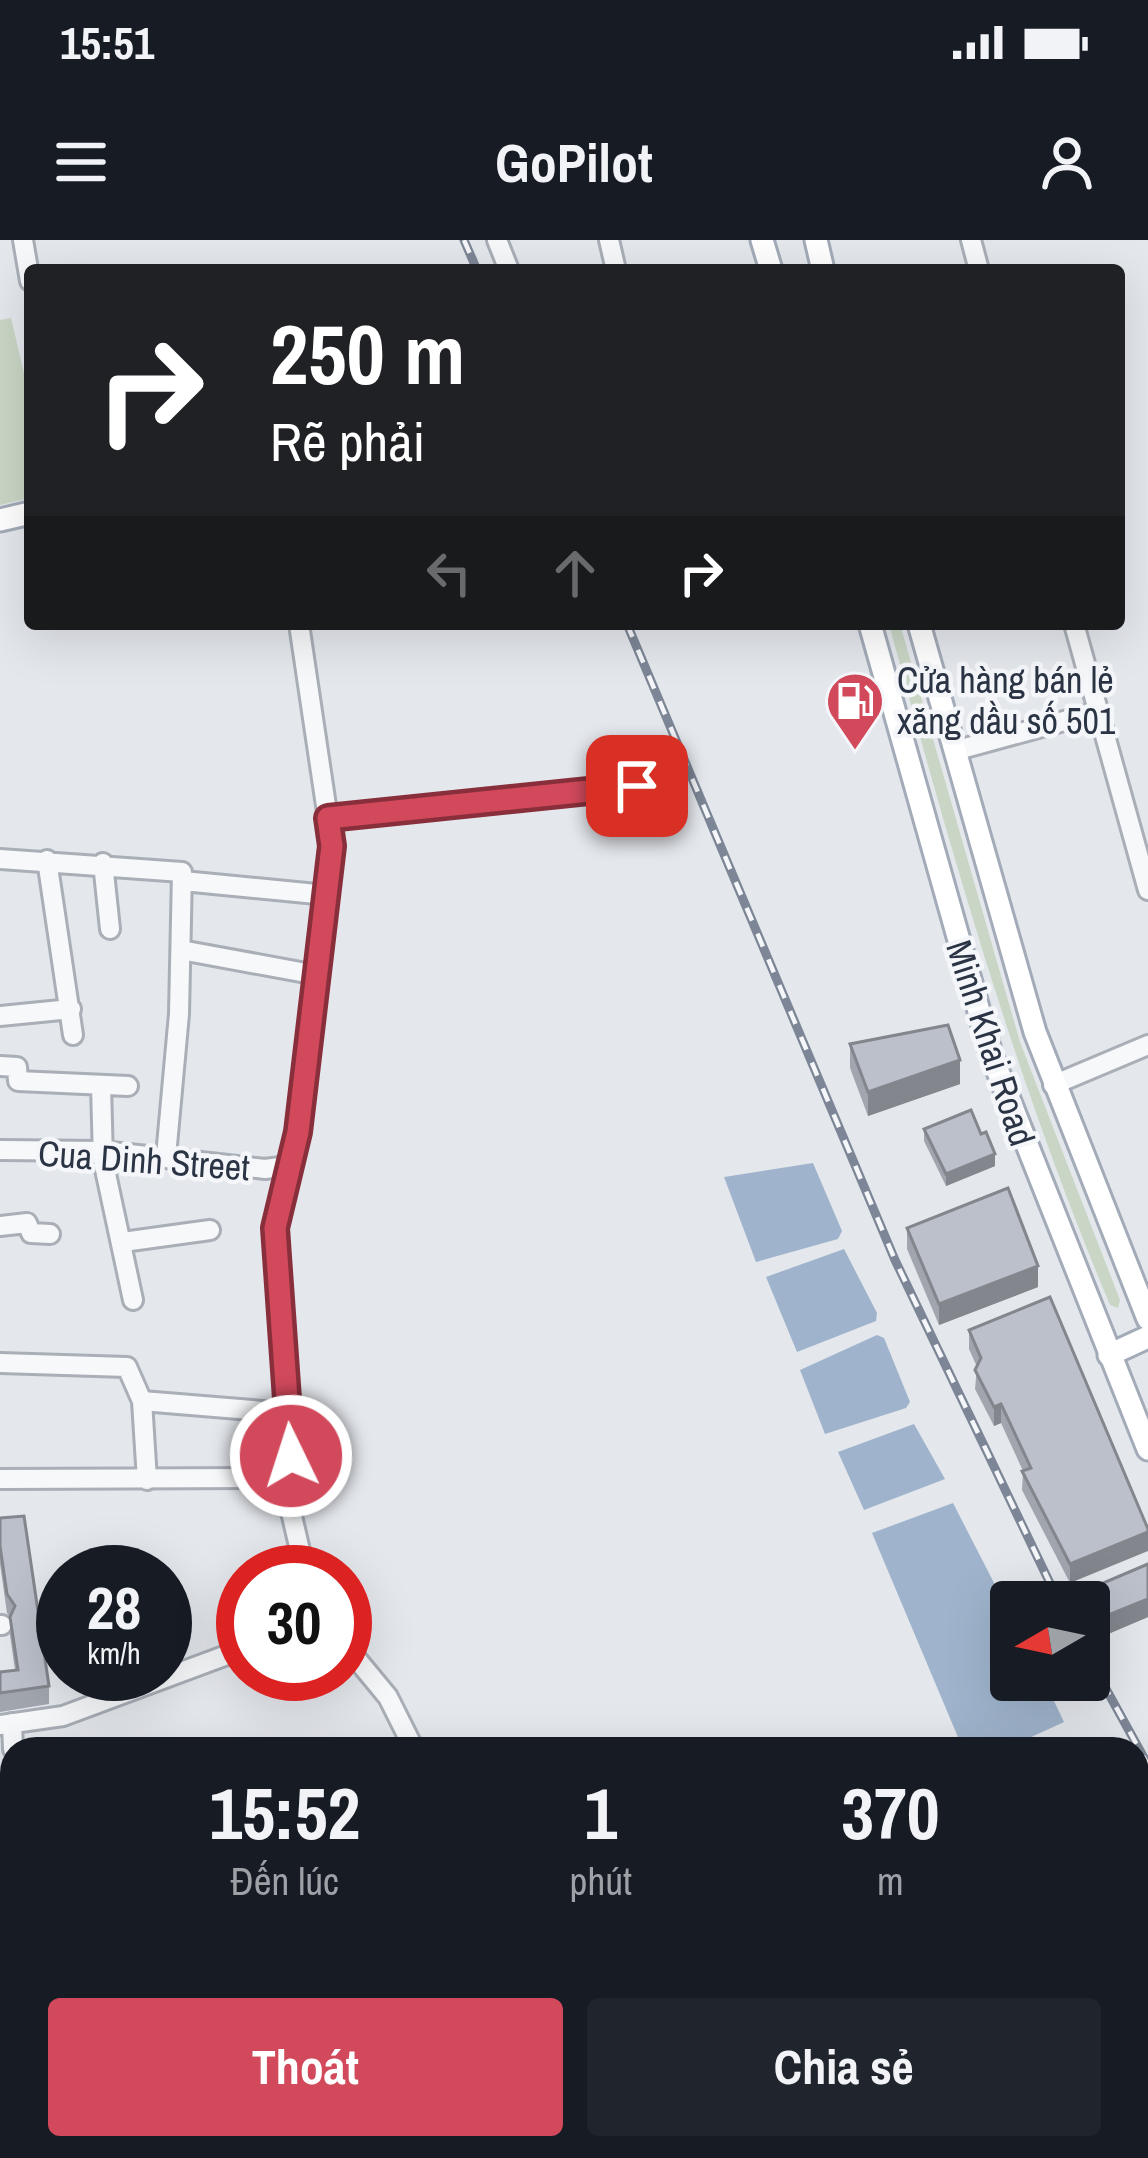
<!DOCTYPE html>
<html lang="vi">
<head>
<meta charset="utf-8">
<style>
  body { margin:0; font-family:"Archivo Narrow",sans-serif; background:#20242c; color:#f1f3f6; height:100vh; display:flex; flex-direction:column; font-size:45px; white-space:nowrap }
  * { box-sizing:border-box; margin:0 }
  p { font-size:39px; color:#9ea1a6 }
  .icon { flex:none; width:66px; height:66px; fill:none; stroke:currentColor; stroke-width:2; stroke-linecap:round; stroke-linejoin:round }
  .map { position:relative; flex:1; overflow:hidden }
  .panel { position:absolute; left:0px; top:1497px; width:1149px; height:423px; display:flex; flex-direction:column; background:#171b24; border-radius:36px 36px 0 0; box-shadow:0 12px 48px #0002 }
  .panel>* { flex:none }
  .top-card { position:absolute; left:24px; top:24px; width:1101px; height:366px; border-radius:12px; box-shadow:0 12px 48px #0002; background:#202124; color:#fff; overflow:hidden }
  .needle { width:78px; rotate:261deg }
  .buttons { position:absolute; left:990px; top:1341px; display:grid; gap:24px }
  .buttons a { display:grid; place-items:center; width:120px; height:120px; border-radius:12px; background:#171b24; box-shadow:0 12px 48px #0002; font-size:60px }
  .speed { position:absolute; left:36px; top:1305px; display:flex; gap:24px; font-size:60px; font-weight:700; text-align:center }
  .speed>* { display:grid; place-content:center; width:156px; height:156px; border-radius:50%; background:#171b24; box-shadow:0 12px 48px #0002; line-height:1 }
  .speed small { font-size:30px; font-weight:400 }
  .speed .limit { border:18px solid #d22; background:#fff; color:#111 }
  .pin { position:absolute; display:grid; place-items:center; width:102px; height:102px; color:#fff; margin:-51px; border-radius:24px; box-shadow:0 6px 18px #0006 }
  .me { position:absolute; width:132px; margin:-66px; rotate:356deg; stroke-linejoin:round; filter:drop-shadow(0 0 9px #0008) }
  .turn { display:flex; align-items:center; gap:42px; height:252px; padding:0 48px; font-size:54px }
  .turn .icon { width:156px; height:156px; stroke-width:2.5 }
  .turn b { display:block; font-size:84px; line-height:102px }
  .lanes { display:flex; align-items:center; height:114px; padding:0 48px; background:#0003; justify-content:center; gap:60px; direction:ltr }
  .lanes .off { opacity:.35 }
  .eta { display:flex; justify-content:space-evenly; align-items:center; height:204px; text-align:center }
  .eta b { font-size:72px; font-weight:800; line-height:84px }
  .action { display:flex; gap:24px; margin-top:auto; padding:24px 48px }
  .action a { flex:1; height:138px; border-radius:12px; background:#d1495b; color:#fff; font-size:48px; font-weight:800; line-height:138px; text-align:center }
  .action a+a { background:#20242c; color:#f1f3f6 }
  .status { display:flex; justify-content:space-between; align-items:center; height:84px; padding:0 60px; background:#171b24; direction:ltr }
  .status svg { height:33px; fill:currentColor }
  header { display:flex; justify-content:space-between; align-items:center; height:156px; padding:0 48px; background:#171b24; font-size:54px; font-weight:800 }
  .map>svg:first-child { display:block }
</style>
</head>
<body>
<div class="status"><b>15:51</b><svg viewBox="0 0 49 12"><path d="M0 12V9h3v3zM5 12V6h3v6zM10 12V3h3v9zM15 12V0h3v12zM26 1h20v11H26zM47 4h2v5h-2z"/></svg></div>
<header><svg class="icon" aria-label="menu" viewBox="0 0 24 24"><path d="M4 6h16M4 12h16M4 18h16"/></svg>GoPilot<svg class="icon" aria-label="person" viewBox="0 0 24 24"><circle cx="12" cy="8" r="4"/><path d="M4 21q1-7 8-7t8 7"/></svg></header>
<div class="map">
<svg width="1148" height="1918" viewBox="0 0 1148 1918">
  <rect width="100%" height="100%" fill="#e4e7ec"/>
  <path fill="#c9d6c5" d="M11 78 30 159V258L0 265V80Z
    M889 384H900L1020 802 1120 1060 1118 1068 1110 1065C1017 844 952 616 889 384Z"/>
  <path fill="#9fb4cc" d="M813 923 842 991 838 999 756 1022 724 937Z
    M844 1009 877 1073 876 1081 797 1112 766 1037Z
    M877 1095 884 1098 910 1162 906 1168 825 1194 800 1130Z
    M914 1184 945 1239 864 1270 838 1212Z
    M953 1263 1011 1376V1440H1044L1064 1482 1005 1509H963L872 1293Z"/>
  <g fill="none" stroke-linecap="round" stroke-linejoin="round">
    <defs>
      <path id="minor" d="M23 0 30 41
        M497 0 509 30
        M609 0 616 30
        M971 0 979 30
        M299 384 332 606 298 892 275 988 291 1216 285 1246 305 1332
        M1074 384 1148 650
        M954 511 1097 472
        M328 578 637 546
        M0 619 182 632 179 774 166 916
        M47 620 73 795
        M103 623 110 689
        M183 641 327 655
        M181 710 317 735
        M0 776 71 769
        M0 826 17 827 18 841 128 846
        M101 845 103 920 133 1060
        M1053 845 1148 805
        M0 910 102 911 265 929 288 926
        M0 986 27 983 31 993 50 994
        M123 1002 210 990
        M0 1123 127 1127 142 1161 288 1173
        M142 1161 147 1240
        M0 1239 284 1238
        M345 1372 358 1368
        M0 1385H2
        M345 1405 388 1457 414 1509
        M12 1483 13 1509
        M0 1485 63 1476 243 1409
        M0 1580H12
        M0 1715H12
        M0 1805H12
        M34 1908 35 1918
        M305 1908 308 1918
        M617 1908 622 1918
        M510 1918 532 1908"/>
      <path id="major" d="M762 0 771 30
        M816 0 823 30
        M0 280 30 273
        M870 384 991 814 1148 1209
        M919 384 1035 792 1148 1079
        M1109 1115 1148 1097"/>
    </defs>
    <use href="#minor" stroke="#a9aeb7" stroke-width="24"/>
    <use href="#major" stroke="#a3abb8" stroke-width="27"/>
    <use href="#minor" stroke="#f7f8fa" stroke-width="18"/>
    <use href="#major" stroke="#fff" stroke-width="21"/>
    <defs>
      <path id="rail" d="M464 0 477 30
        M627 384 895 1020 1059 1362
        M1089 1418 1148 1525"/>
    </defs>
    <use href="#rail" stroke="#7d8696" stroke-width="9"/>
    <use href="#rail" stroke="#f4f6f9" stroke-width="4.5" stroke-dasharray="14" stroke-linecap="butt"/>
  </g>
  <path fill="#a1a5ae" d="M850 804 960 844 868 876 850 828Z
    M924 889 995 926 946 946 924 901Z
    M907 988 1038 1047 939 1085 907 1009Z
    M969 1090 1148 1289 1070 1343 1022 1250 1023 1231 1001 1183 994 1186 975 1149 977 1127 969 1109Z
    M0 1278 49 1446V1464L0 1472V1432L15 1430 10 1395V1377L7 1373 0 1324Z
    M1148 1324V1377L1101 1397 1089 1368V1349Z"/>
  <path fill="#83868d" d="M960 820V844L868 876V852Z
    M995 914V926L946 946V934Z
    M1038 1026V1047L939 1085V1064Z
    M1001 1164V1183L994 1186V1167Z
    M1148 1292V1311L1070 1343V1324Z
    M1148 1359V1377L1101 1397V1378Z"/>
  <path fill="#bbc0ca" stroke="#83868d" stroke-width="3" d="M948 785 960 820 868 852 850 804Z
    M971 870 981 894 986 892 995 914 946 934 924 889Z
    M1008 948 1038 1026 939 1064 907 988Z
    M1050 1057 1148 1289V1292L1070 1324 1022 1231 1031 1228 1001 1164 994 1167 975 1130 981 1118 969 1090Z
    M24 1276 49 1446 0 1453V1432L18 1430 10 1377 15 1366 7 1354 0 1306V1278Z
    M1148 1324V1359L1101 1378 1089 1349Z"/>
  <g fill="none" stroke-linecap="round" stroke-linejoin="round">
    <defs>
      <path id="route" d="M291 1216 275 988 298 892 332 606 328 578 637 546"/>
    </defs>
    <use href="#route" stroke="#882f3b" stroke-width="30"/>
    <use href="#route" stroke="#d1495b" stroke-width="21"/>
  </g>
  <defs>
    <symbol id="fuel-pin" viewBox="-11 -11 22 30"><path d="M0 17L-7.5 6A9.5 9.5 0 1 1 7.5 6Z" fill="#d1495b" stroke="#f4f6f9"/><path d="M-5.5-6h7V0h2V4h1.3V-2.5L3-4.5l.8-.8L6-3V5H2.5V1h-1V6h-7ZM-4.2-4.7v3.2H.2V-4.7Z" fill="#fff"/></symbol>
  </defs>
  <g fill-rule="evenodd">
    <use href="#fuel-pin" x="822" y="428" width="66" height="90"/>
  </g>
  <g text-anchor="middle" stroke-width="9" stroke-linejoin="round" paint-order="stroke">
    <g font-size="36" fill="#2b3445" stroke="#f4f6f9" text-anchor="start">
      <text x="897" y="453">Cửa hàng bán lẻ<tspan x="897" dy="41">xăng dầu số 501</tspan></text>
    </g>
    <g font-size="36" fill="#2b3445" stroke="#f4f6f9">
      <text transform="translate(991 803) rotate(72)" y="13">Minh Khai Road</text>
      <text transform="translate(144 920) rotate(4)" y="13">Cua Dinh Street</text>
    </g>
  </g>
</svg>
<div class="buttons">
<a><svg class="needle" viewBox="-14 -14 28 28"><path d="M0-13l5 13h-10z" fill="#e53935"/><path d="M0 13l5-13h-10z" fill="#9ea1a6"/></svg></a>
</div>
<div class="speed"><div>28<small>km/h</small></div><div class="limit">30</div></div>
<div class="pin" style="left:637px;top:546px;background:#d93025"><svg class="icon" aria-label="arrive" viewBox="0 0 24 24"><path d="M6 21V4h12l-3 4 3 4H6"/></svg></div>
<svg class="me" style="left:291px;top:1216px" viewBox="-20 -20 40 40"><circle r="17" fill="#d1495b" stroke="#fff" stroke-width="3"/><path d="M0-11L8 9 0 5-8 9z" fill="#fff"/></svg>
<div class="top-card">
<div class="turn"><svg class="icon" aria-label="right" viewBox="0 0 24 24"><path d="M7 20v-9h11M14 6l5 5-5 5"/></svg><div><b>250 m</b>Rẽ phải</div></div>
<div class="lanes"><svg class="icon off" aria-label="left" viewBox="0 0 24 24"><path d="M17 20v-9H6M10 6l-5 5 5 5"/></svg><svg class="icon off" aria-label="ahead" viewBox="0 0 24 24"><path d="M12 20V5M6 11l6-6 6 6"/></svg><svg class="icon" aria-label="right" viewBox="0 0 24 24"><path d="M7 20v-9h11M14 6l5 5-5 5"/></svg></div>
</div>
<section class="panel">
<div class="eta">
<div><b>15:52</b><p>Đến lúc</p></div>
<div><b>1</b><p>phút</p></div>
<div><b>370</b><p>m</p></div>
</div>
<div class="action"><a>Thoát</a><a>Chia sẻ</a></div>
</section>
</div>
</body>
</html>
